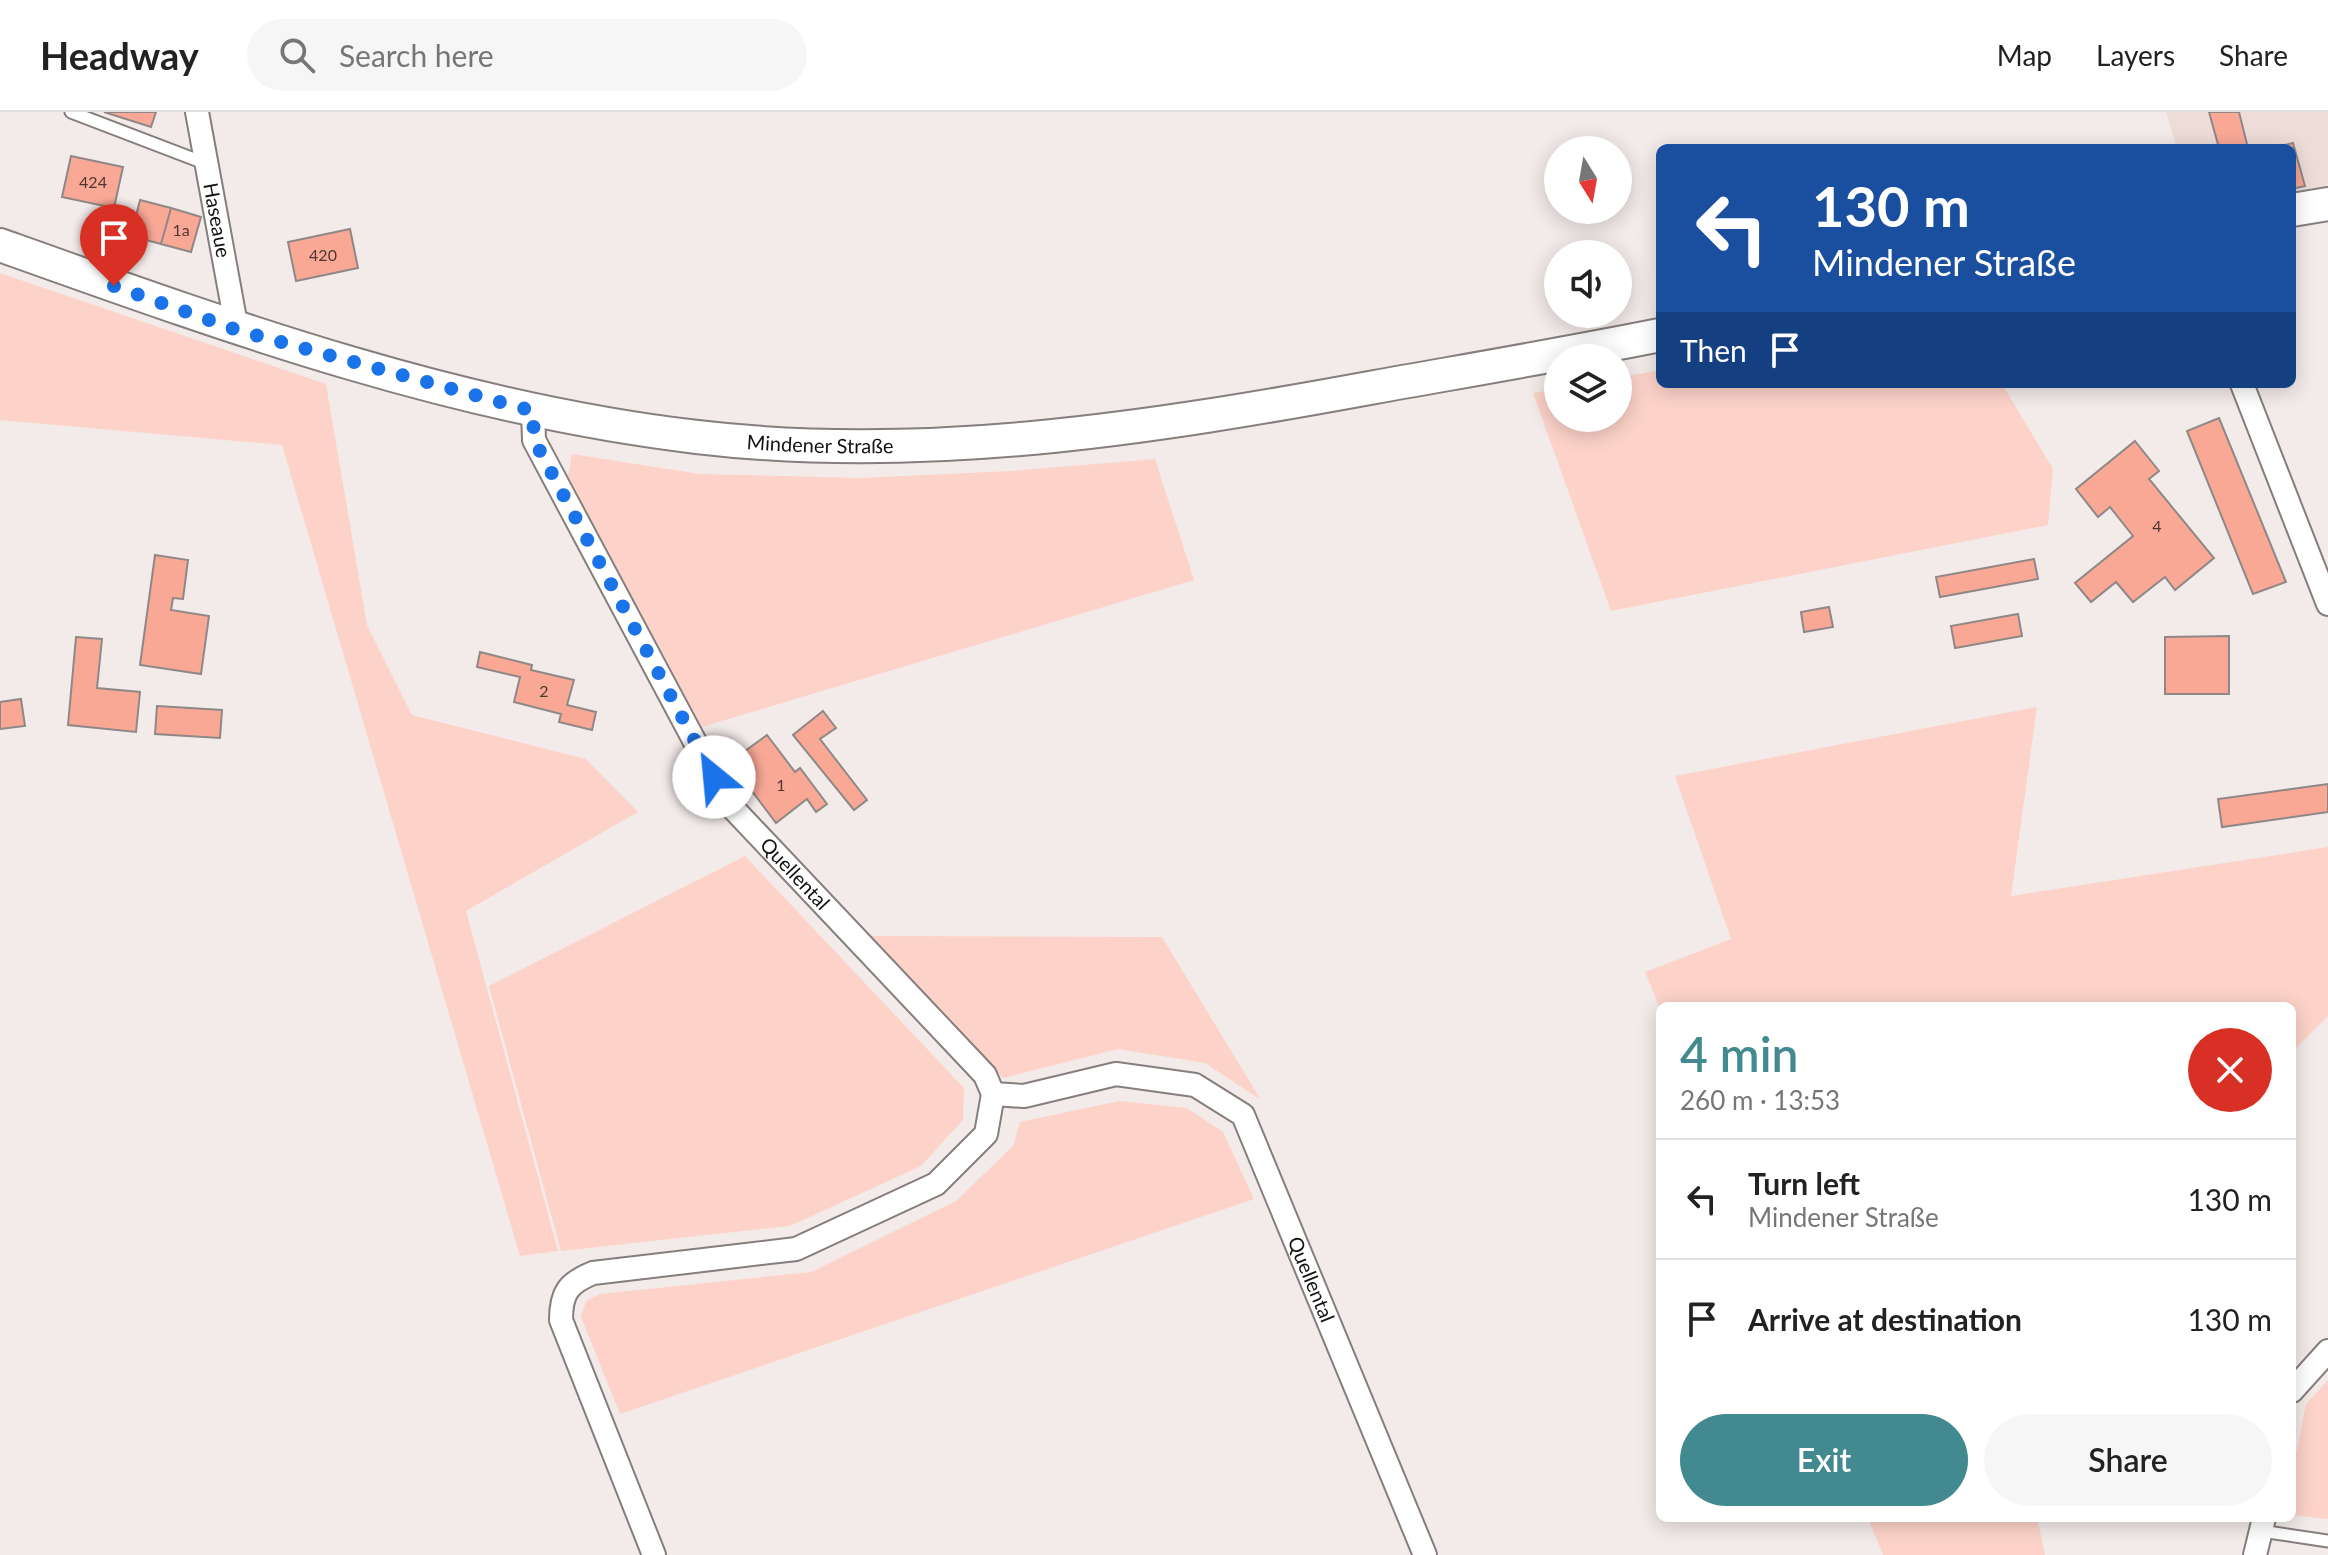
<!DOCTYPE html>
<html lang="en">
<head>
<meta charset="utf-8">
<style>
  body { margin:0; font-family:Lato,sans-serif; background:#f6f6f6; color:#222; height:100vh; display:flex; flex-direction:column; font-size:30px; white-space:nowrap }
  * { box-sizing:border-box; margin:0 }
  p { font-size:26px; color:#767676 }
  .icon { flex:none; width:44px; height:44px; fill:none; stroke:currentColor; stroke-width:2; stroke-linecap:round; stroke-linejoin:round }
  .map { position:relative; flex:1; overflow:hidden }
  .side { position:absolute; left:1656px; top:890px; width:640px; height:520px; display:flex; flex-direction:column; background:#fff; border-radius:12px; box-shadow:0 4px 20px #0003 }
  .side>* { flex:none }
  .banner { position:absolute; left:1656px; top:32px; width:640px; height:244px; border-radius:12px; box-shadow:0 4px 20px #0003; background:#1a4fa0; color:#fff; overflow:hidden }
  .needle { width:52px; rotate:169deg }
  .tools { position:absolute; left:1544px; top:24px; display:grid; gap:16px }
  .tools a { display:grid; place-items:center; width:88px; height:88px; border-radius:50%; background:#fff; box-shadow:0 4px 20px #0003; font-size:40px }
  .pin { position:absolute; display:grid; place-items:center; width:68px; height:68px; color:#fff; margin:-82px -34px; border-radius:50% 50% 50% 0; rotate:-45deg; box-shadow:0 0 8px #0007 }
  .pin .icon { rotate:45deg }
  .me { position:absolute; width:88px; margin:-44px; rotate:332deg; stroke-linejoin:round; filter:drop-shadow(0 0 6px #0008) }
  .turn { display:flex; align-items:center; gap:28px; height:168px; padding:0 24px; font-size:36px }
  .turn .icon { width:104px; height:104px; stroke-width:2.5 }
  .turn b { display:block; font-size:56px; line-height:68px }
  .then { display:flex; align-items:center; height:76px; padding:0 24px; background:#0003; gap:16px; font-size:30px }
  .round { display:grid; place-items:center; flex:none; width:84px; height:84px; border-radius:42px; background:#f6f6f6 }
  .head { display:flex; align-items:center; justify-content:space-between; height:136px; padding:0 24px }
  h1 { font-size:48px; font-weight:600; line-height:60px; color:#428a8f }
  .cta { display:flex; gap:16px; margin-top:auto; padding:16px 24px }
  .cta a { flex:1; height:92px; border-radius:48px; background:#428a8f; color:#fff; font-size:32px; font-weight:600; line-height:92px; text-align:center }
  .cta a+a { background:#f6f6f6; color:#222 }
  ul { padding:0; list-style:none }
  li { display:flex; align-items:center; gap:24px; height:120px; padding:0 24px; border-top:2px solid #e0e0e0 }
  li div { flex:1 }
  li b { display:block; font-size:30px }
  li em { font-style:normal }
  header { display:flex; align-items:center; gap:48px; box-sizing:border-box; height:112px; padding:0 40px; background:#fff; border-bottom:2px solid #e0e0e0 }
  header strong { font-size:38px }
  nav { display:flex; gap:44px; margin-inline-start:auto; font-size:28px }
  .search { width:560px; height:72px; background:#f6f6f6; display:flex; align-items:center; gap:20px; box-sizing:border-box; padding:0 28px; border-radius:44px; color:#767676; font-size:30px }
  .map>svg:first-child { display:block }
</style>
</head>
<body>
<header>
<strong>Headway</strong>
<div class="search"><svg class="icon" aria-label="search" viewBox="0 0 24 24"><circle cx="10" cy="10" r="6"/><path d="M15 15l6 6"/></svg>Search here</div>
<nav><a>Map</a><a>Layers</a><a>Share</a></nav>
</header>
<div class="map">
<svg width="2328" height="1443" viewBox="0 0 2328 1443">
  <rect width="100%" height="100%" fill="#f3ebe9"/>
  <path fill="#eddcd8" d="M2166 0H2328V73L2292 80V36H2177Z"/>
  <path fill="#fdd3c9" d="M0 161 326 272 367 513 412 603 586 647 638 700 466 799 558 1139 520 1144 282 333 0 308Z
    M1660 258V272H2002L2053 357 2048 413 1611 499 1533 281 1558 277V306H1618V266Z
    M572 342 700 362 860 366 1011 359 1155 347 1194 468 702 615 568 364Z
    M2037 595 2011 784 2328 735V904L2292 940V894L1660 897 1645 860 1731 827 1675 664Z
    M745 744 964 976 963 1008 921 1054 790 1114 561 1139 489 874Z
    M867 824 1162 825 1261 988 1205 951 1118 937 1003 966Z
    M1119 989 1187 996 1223 1020 1254 1087 620 1302 581 1205 586 1189 600 1182 811 1160 956 1089 1013 1034 1020 1010Z
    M2328 1268V1407L2292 1403V1363L2306 1292Z
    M1868 1406H2037L2045 1443H1883Z"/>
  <path fill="#f9a896" stroke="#8f8887" stroke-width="2" d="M104 0H156L151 15Z
    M2209 0H2239L2248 36H2219Z
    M2293 31 2305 74 2292 77V36H2272Z
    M71 44 123 55 114 96 62 85Z
    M140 88 171 96 161 132 131 124Z
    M171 96 201 105 191 140 161 132Z
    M350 117 358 156 296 169 288 130Z
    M2219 306 2286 470 2253 482 2187 319Z
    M2135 329 2159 359 2149 367 2214 446 2175 478 2165 465 2133 490 2116 470 2091 490 2075 471 2133 424 2110 395 2098 405 2076 377Z
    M155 443 188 448 183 487 173 486 171 498 209 504 201 562 140 553Z
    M2034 447 2038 467 1940 485 1936 465Z
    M1829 495 1833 515 1804 520 1801 500Z
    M2018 502 2022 524 1955 536 1951 514Z
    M2229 524V582H2165V525Z
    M76 525 102 527 97 576 140 580 136 620 68 613Z
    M480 540 532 553 531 558 574 568 567 593 596 600 592 618 559 610 561 602 514 590 520 565 477 555Z
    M21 587 25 614 0 617V590Z
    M157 594 222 598 220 626 155 622Z
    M823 599 836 616 820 627 867 688 854 698 793 623Z
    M767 623 795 660 800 656 827 692 816 700 807 687 776 711 730 650Z
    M2328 672V700L2222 715 2218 687Z"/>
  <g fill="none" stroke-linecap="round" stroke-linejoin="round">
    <defs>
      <path id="lane" d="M71 0 207 52
        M2261 1419 2328 1429"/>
      <g id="street">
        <path id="s1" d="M197 0 237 218"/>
        <path d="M2242 272 2328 492"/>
        <path id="s2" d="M533 299 534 328 727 690 985 963 993 982 986 1022 936 1072 796 1137 593 1161C568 1171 561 1181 561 1208L654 1443"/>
        <path id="s3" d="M993 982 1024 984 1116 962 1195 973 1243 1003 1425 1443"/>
        <path d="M2292 1279 2328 1239"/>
        <path d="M2255 1443 2264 1406"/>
      </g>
      <g id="secondary">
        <path d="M2292 98 2328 92"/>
        <path id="s4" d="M0 133C227 214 456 297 697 325 924 352 1152 316 1375 275 1470 258 1565 242 1660 223"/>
      </g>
    </defs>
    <use href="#lane" stroke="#857e7c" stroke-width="15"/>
    <use href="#street" stroke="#857e7c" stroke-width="26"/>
    <use href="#secondary" stroke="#857e7c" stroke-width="36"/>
    <use href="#lane" stroke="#fff" stroke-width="11"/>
    <use href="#street" stroke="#fff" stroke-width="22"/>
    <use href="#secondary" stroke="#fff" stroke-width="32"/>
  </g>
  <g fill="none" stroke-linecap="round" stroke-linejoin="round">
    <path stroke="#1a73e8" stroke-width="14" stroke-dasharray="0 25.2" d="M114 174 237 218 533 299 534 328 714 665"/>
  </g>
  <g text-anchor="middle" stroke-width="8" stroke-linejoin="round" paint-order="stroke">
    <g font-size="16" fill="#4e3833">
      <text x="93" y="76">424</text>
      <text x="181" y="124">1a</text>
      <text x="323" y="149">420</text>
      <text x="2157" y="420">4</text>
      <text x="544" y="585">2</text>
      <text x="781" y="679">1</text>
    </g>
    <g font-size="20" fill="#151312" stroke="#fff">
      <text dy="7" stroke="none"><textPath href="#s1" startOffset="110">Haseaue</textPath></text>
      <text dy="7" stroke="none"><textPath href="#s4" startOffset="848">Mindener Straße</textPath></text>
      <text dy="7" stroke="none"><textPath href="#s2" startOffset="538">Quellental</textPath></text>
      <text dy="7" stroke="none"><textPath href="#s3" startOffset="440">Quellental</textPath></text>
    </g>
  </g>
</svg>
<div class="tools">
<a><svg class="needle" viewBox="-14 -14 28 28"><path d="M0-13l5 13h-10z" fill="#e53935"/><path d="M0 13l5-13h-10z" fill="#767676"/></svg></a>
<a><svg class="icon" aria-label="sound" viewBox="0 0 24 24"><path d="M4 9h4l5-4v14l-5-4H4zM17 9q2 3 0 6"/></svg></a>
<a><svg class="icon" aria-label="layers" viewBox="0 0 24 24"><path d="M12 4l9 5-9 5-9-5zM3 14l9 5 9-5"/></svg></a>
</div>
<div class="pin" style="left:114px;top:174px;background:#d93025"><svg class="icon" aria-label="arrive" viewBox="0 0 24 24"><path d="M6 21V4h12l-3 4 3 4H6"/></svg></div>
<svg class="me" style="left:714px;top:665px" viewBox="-20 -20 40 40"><circle r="19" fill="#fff"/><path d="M0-13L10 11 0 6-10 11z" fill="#1a73e8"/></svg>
<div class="banner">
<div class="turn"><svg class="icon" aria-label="left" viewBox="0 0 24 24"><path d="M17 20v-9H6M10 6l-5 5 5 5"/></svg><div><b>130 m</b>Mindener Straße</div></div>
<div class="then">Then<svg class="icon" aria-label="arrive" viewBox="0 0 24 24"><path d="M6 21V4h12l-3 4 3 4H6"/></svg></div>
</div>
<section class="side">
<div class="head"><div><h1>4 min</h1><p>260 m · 13:53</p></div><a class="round" style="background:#d93025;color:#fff"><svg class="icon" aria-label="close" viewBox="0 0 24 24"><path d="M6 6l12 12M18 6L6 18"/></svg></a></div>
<ul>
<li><svg class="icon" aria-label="left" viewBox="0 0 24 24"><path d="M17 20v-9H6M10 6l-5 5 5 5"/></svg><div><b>Turn left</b><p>Mindener Straße</p></div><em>130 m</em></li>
<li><svg class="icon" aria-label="arrive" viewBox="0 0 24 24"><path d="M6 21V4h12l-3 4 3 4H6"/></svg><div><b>Arrive at destination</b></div><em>130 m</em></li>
</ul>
<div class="cta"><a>Exit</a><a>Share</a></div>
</section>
</div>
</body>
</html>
